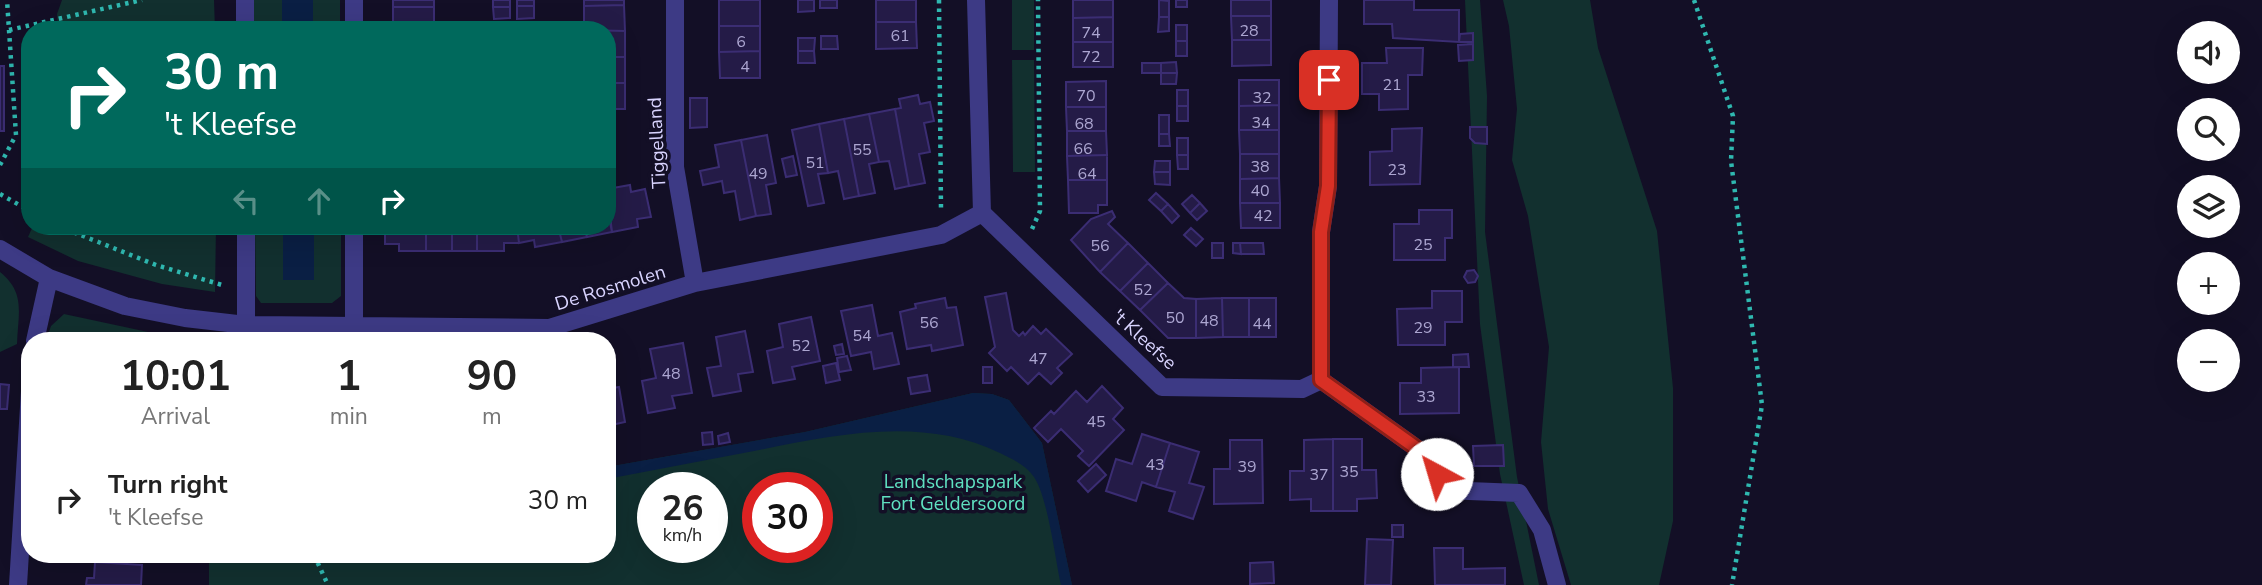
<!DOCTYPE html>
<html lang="en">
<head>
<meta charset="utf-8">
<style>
  body { margin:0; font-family:"Nunito Sans",sans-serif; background:#f2f2f2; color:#222; height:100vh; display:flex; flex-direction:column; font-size:26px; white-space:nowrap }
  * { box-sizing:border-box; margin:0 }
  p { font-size:23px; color:#767676 }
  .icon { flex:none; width:38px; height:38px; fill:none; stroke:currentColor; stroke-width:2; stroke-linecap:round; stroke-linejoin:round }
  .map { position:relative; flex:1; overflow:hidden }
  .sheet { position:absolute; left:21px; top:332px; width:595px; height:231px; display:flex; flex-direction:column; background:#fff; border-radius:28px; box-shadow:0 7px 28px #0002 }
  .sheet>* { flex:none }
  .top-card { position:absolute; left:21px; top:21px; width:595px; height:214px; border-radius:28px; box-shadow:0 7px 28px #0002; background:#00695c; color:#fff; overflow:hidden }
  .buttons { position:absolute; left:2177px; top:21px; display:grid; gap:14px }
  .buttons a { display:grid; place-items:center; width:63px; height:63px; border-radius:50%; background:#fff; box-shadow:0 7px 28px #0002; font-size:35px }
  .speed { position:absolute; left:637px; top:472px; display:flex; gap:14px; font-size:35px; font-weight:700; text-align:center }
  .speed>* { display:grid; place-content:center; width:91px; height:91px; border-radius:50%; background:#fff; box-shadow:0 7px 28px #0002; line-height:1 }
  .speed small { font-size:18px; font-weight:400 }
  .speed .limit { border:10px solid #d22; background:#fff; color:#111 }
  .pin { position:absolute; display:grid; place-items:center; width:60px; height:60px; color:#fff; margin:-30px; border-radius:14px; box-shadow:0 4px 10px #0006 }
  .me { position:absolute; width:77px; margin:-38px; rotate:321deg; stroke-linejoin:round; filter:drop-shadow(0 0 5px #0008) }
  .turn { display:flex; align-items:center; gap:24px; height:147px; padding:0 28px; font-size:32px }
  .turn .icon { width:91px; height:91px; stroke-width:2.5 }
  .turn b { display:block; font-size:49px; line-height:60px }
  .lanes { display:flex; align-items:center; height:66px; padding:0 28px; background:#0003; justify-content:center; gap:35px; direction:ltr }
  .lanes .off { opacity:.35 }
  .eta { display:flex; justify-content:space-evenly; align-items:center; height:119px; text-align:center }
  .eta b { font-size:42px; font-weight:700; line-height:49px }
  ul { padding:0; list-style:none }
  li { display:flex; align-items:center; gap:21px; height:98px; padding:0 28px }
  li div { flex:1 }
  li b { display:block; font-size:26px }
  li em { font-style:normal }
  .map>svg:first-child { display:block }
</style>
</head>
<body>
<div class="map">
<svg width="2262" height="585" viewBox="0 0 2262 585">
  <rect width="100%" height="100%" fill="#130f26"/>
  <path fill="#12302f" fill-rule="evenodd" d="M62 0H214L215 30H58L57 14Z
    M253 0H282V30H253Z
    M313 0H340V30H313Z
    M1012 0H1034V50H1012Z
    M1465 0H1480L1487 96 1485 232 1517 477 1539 585H1524L1500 474 1480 324Z
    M1503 0H1590L1598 48 1657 231 1673 388V521L1659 585H1571L1548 509 1541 442 1549 347 1528 216 1512 160 1517 109 1509 26Z
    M1012 60H1034L1035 172H1013Z
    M33 226H216L215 292 162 284 78 261 28 237Z
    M255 226H283L284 280H314V226H341V296L332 303H261L256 296Z
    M0 272C26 293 18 313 17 344L0 352Z
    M64 314 176 338 255 341H46L51 326Z
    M973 393 992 394 1009 400 1042 443 1072 585H209V555H607V467L805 432ZM653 488H712V548H653ZM758 488H817V548H758Z"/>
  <path fill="#0a1f44" d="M282 0H313V30H282Z
    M283 226H314V280H283Z
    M973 393 992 394 1009 400 1042 443 1072 585H1061C1055 558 1048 498 1034 477 1026 465 1012 459 1000 453 922 415 834 435 754 451 705 460 656 470 607 479V467L805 432Z"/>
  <path fill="#241b47" stroke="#3b2d73" stroke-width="2" d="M393 0H434V7H393Z
    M493 0H510V7H493Z
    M517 0H534V6H517Z
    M584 0H624V5L584 6Z
    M719 0H760V26H719Z
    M798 0H814V11L798 12Z
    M820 0H837V8H820Z
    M876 0H916V22H876Z
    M1073 0H1113V17L1073 18Z
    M1159 0 1169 1V17H1159Z
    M1176 0H1187V7H1176Z
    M1231 0H1271V16H1231Z
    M1364 0H1414V10H1459V42L1393 38 1392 24H1364Z
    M624 5 625 31 584 30V6Z
    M517 6H534V18L517 19Z
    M393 7H434V30H393Z
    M493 7H510V18L494 19Z
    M1231 16H1271V40H1232Z
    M1113 17V42H1073V18Z
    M1159 17H1169V31L1158 32Z
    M876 22H916L917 48 876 49Z
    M1176 25H1187V41H1176Z
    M719 26H760V51L719 52Z
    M607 31H625V57H607Z
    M1473 33V42H1459L1460 34Z
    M821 36H837L838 49H821Z
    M798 38H815L814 51H798Z
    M1232 40H1271V65L1232 66Z
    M1176 41H1187V56H1176Z
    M1073 42H1113V67H1073Z
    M1473 44V60L1459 61 1458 45Z
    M1386 48H1423L1422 75H1408V109L1379 110V94H1362V63H1387Z
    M760 51V78H720L719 52Z
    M798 51H814L815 63H798Z
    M607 57H625V83H607Z
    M1176 62 1177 73H1161V63Z
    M1142 63H1161V73H1142Z
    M0 66H4V131H0Z
    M1161 73H1177L1176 84H1161Z
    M1239 80H1279V105L1239 106Z
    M1106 81V107H1066V82Z
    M607 83H625V109H607Z
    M1177 90H1188V106H1177Z
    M918 95 920 104 930 102 934 121 924 123 930 152 919 154 925 183 909 186 895 109 901 108 899 99Z
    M690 98H707V127L690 128Z
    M1279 105V130H1239V106Z
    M1177 106H1188V121H1177Z
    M1066 107H1106V131H1067Z
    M895 109 909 186 895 189 889 161 879 162 869 114Z
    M869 114 879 162 869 164 875 193 859 196 844 119Z
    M1159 115H1169V134H1159Z
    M844 119 859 196 844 199 838 171 828 173 819 124Z
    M819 124 828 173 818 174 824 203 808 206 792 130Z
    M1470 127H1487V144L1475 143 1470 138Z
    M1422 128 1420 184 1370 185V152L1392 151V129Z
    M1239 130H1279V154H1240Z
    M1067 131H1106L1107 155 1067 156Z
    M1159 134H1169L1170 146H1159Z
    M767 135 776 183 766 185 771 214 756 216 741 140Z
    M1177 138H1188V155H1177Z
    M741 140 756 216 740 220 735 191 724 193 722 181 703 185 700 171 719 167 715 145Z
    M1240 154H1279V178L1240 179Z
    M1107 155V180H1068L1067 156Z
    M1177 155H1188V169H1178Z
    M793 156 797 175 786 177 782 159Z
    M1155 161H1170V172H1154Z
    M1154 172H1170V185L1155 184Z
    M1279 178 1280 203H1240V179Z
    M1068 180H1107V205H1098V213H1069Z
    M630 185 631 192 645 189 651 217 637 219 638 227 612 232 607 189Z
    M1156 193 1168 204 1161 211 1149 200Z
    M1192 195 1200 203 1190 213 1182 204Z
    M1200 203 1207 211 1197 220 1190 213Z
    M1240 203H1280V228H1241Z
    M1168 204 1179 216 1172 223 1161 211Z
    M607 208 612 232 587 237 584 226H607Z
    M1419 210H1452V238H1445V260H1394V224H1419Z
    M1112 211 1115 217 1108 224 1128 243 1100 272 1071 240 1091 219Z
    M385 226H426V251H399V244H385Z
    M426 226H452V251H426Z
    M452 226H477V251H452Z
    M477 226H517L519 243H504V251H477Z
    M517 226H558L562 242 535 247 534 240 519 243Z
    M558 226H584L587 237 562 242Z
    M1191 228 1203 239 1196 246 1184 235Z
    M1128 243 1148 263 1120 291 1100 272Z
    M1212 243H1223V258H1212Z
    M1233 243H1240L1241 254 1233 253Z
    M1240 243H1263L1264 254H1241Z
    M1148 263 1168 283 1140 310 1120 291Z
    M1474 270 1478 276 1475 282 1468 283 1464 277 1467 271Z
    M1168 283 1184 298 1196 299V338H1168L1140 310Z
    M1432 291H1462V322H1445V345H1398L1397 309 1432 308Z
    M1006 293 1013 330 1019 336 1023 332 1025 335 1033 326 1041 334 1046 329 1072 354 1057 368 1062 373 1051 384 1039 373 1028 384 1011 367 1007 371 989 353 995 347 985 297Z
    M945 298 947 308 956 307 963 345 932 351 931 345 907 349 900 312 916 308 915 304Z
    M1222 298 1223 337 1196 338V299Z
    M1222 298H1249V337H1223Z
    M1249 298H1276V337H1249Z
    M872 305 878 336 892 333 899 364 874 369 871 352 851 356 841 311Z
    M811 317 820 361 792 367 795 379 773 383 767 351 783 347 779 324Z
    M745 331 753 372 738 374 741 391 713 396 707 368 721 366 716 337Z
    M683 343 692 393 672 396 675 408 648 413 642 381 656 378 650 349Z
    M842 344 844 354 836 355 834 346Z
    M1468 354 1469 367H1453V355Z
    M847 356 851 370 839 372 837 358Z
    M836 363 840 380 826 383 823 366Z
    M983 367H992V383H983Z
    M1459 367V413L1400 414V383H1421V368Z
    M927 375 930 391 911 394 908 378Z
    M0 384 9 385 7 409H0Z
    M1102 386 1123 408 1113 419 1124 430 1089 466 1078 456 1083 451 1061 429 1048 442 1034 428 1051 411 1054 414 1076 391 1087 402Z
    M619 387 625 422 607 426V389Z
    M712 432 713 444 703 445 702 433Z
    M728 433 730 442 719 444 718 436Z
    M1142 434 1170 443 1156 487 1142 482 1136 501 1106 491 1116 459 1132 464Z
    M1333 439V511H1311V499L1290 500V471H1304V440Z
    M1333 439H1362V470H1376L1377 498 1357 499V511H1333Z
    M1230 440H1262L1263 503 1214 504V469H1230Z
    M1170 443 1199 452 1189 483 1204 487 1193 519 1169 511 1175 492 1156 487Z
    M1503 445 1504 466H1474L1473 446Z
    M1096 464 1106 475 1088 492 1078 481Z
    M1392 525H1403V537H1392Z
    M1367 539 1393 540 1391 585H1365Z
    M1434 548H1463V569L1505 568V585H1435Z
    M151 555H196V558Z
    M95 562 142 565 141 585H86L87 578H94Z
    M1273 562 1274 583 1250 584V563Z"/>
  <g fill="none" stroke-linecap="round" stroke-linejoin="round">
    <path stroke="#2fb8b0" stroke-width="4.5" stroke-dasharray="3.5 5" stroke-linecap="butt" d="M939 0 941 209
      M1694 0 1733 116 1731 161 1762 405 1732 585
      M9 30 142 0
      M0 165 16 135 7 0
      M0 194 30 211
      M58 226 156 265 222 285
      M1032 229 1040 211 1038 0
      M314 555 328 585"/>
    <path stroke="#3d3a85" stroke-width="18" d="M245 0V30
      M675 0V167L695 283
      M354 30V0
      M982 213 1162 387 1302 389 1321 380V232L1328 186 1329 0
      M246 226V325
      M0 249 49 278 125 306 185 318 246 325 549 328 695 283 941 235 982 213 976 0
      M354 325V226
      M35 341 49 278
      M1321 380 1429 457 1444 490 1519 493 1542 530 1557 585
      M18 585 30 391"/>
  </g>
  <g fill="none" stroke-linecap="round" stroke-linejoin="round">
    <defs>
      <path id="route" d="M1329 80 1328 186 1321 232V380L1429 457 1437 474"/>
    </defs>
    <use href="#route" stroke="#8d1f18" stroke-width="18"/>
    <use href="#route" stroke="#d93025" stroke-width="12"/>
  </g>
  <g text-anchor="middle" stroke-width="7" stroke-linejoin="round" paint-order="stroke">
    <g font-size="16" fill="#aca6d1">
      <text x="1249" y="36">28</text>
      <text x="1091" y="38">74</text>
      <text x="900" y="41">61</text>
      <text x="741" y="47">6</text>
      <text x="1091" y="62">72</text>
      <text x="745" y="72">4</text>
      <text x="1392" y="90">21</text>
      <text x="1086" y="101">70</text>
      <text x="1262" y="103">32</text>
      <text x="1261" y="128">34</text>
      <text x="1084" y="129">68</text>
      <text x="1083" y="154">66</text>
      <text x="862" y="155">55</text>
      <text x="815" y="168">51</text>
      <text x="1260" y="172">38</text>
      <text x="1397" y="175">23</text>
      <text x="758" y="179">49</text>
      <text x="1087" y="179">64</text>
      <text x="1260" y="196">40</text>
      <text x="1263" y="221">42</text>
      <text x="1423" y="250">25</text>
      <text x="1100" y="251">56</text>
      <text x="1143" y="295">52</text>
      <text x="1175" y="323">50</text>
      <text x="1209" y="326">48</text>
      <text x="929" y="328">56</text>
      <text x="1262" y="329">44</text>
      <text x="1423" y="333">29</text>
      <text x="862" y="341">54</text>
      <text x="801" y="351">52</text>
      <text x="1038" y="364">47</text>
      <text x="671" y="379">48</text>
      <text x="1426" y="402">33</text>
      <text x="1096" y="427">45</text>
      <text x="1155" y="470">43</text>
      <text x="1247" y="472">39</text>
      <text x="1349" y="477">35</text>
      <text x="1319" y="480">37</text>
    </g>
    <g font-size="19" fill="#d9d4ff" stroke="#130f26">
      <text transform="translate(656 143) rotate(-93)" y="7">Tiggelland</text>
      <text transform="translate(610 287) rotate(-17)" y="7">De Rosmolen</text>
      <text transform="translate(1145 339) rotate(42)" y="7">'t Kleefse</text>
    </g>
    <g font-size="19" fill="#5fe0c0" stroke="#130f26">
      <text x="953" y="488">Landschapspark<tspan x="953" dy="22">Fort Geldersoord</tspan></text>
    </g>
  </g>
</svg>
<div class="buttons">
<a><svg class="icon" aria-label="sound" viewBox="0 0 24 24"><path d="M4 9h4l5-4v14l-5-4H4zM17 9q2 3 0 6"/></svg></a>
<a><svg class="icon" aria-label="search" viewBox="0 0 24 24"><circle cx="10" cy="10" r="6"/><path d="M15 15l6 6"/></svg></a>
<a><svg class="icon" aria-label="layers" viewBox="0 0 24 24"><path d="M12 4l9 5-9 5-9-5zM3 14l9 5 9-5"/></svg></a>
<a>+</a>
<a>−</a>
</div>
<div class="speed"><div>26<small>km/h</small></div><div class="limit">30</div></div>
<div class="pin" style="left:1329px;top:80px;background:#d93025"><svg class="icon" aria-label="arrive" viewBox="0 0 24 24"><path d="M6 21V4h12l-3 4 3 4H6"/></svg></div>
<svg class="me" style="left:1437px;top:474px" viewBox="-20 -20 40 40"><circle r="19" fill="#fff"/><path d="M0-13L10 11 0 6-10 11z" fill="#d93025"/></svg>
<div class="top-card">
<div class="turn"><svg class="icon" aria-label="right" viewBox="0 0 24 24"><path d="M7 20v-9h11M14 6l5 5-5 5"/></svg><div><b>30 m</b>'t Kleefse</div></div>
<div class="lanes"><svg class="icon off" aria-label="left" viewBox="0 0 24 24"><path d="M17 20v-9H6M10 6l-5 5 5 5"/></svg><svg class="icon off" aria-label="ahead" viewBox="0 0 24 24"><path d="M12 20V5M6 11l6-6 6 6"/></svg><svg class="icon" aria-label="right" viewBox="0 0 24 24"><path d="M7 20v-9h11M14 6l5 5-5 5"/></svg></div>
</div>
<section class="sheet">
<div class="eta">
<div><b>10:01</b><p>Arrival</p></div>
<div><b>1</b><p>min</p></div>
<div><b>90</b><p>m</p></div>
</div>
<ul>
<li><svg class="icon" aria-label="right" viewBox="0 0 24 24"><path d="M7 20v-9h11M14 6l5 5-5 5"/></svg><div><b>Turn right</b><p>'t Kleefse</p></div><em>30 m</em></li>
</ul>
</section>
</div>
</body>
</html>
